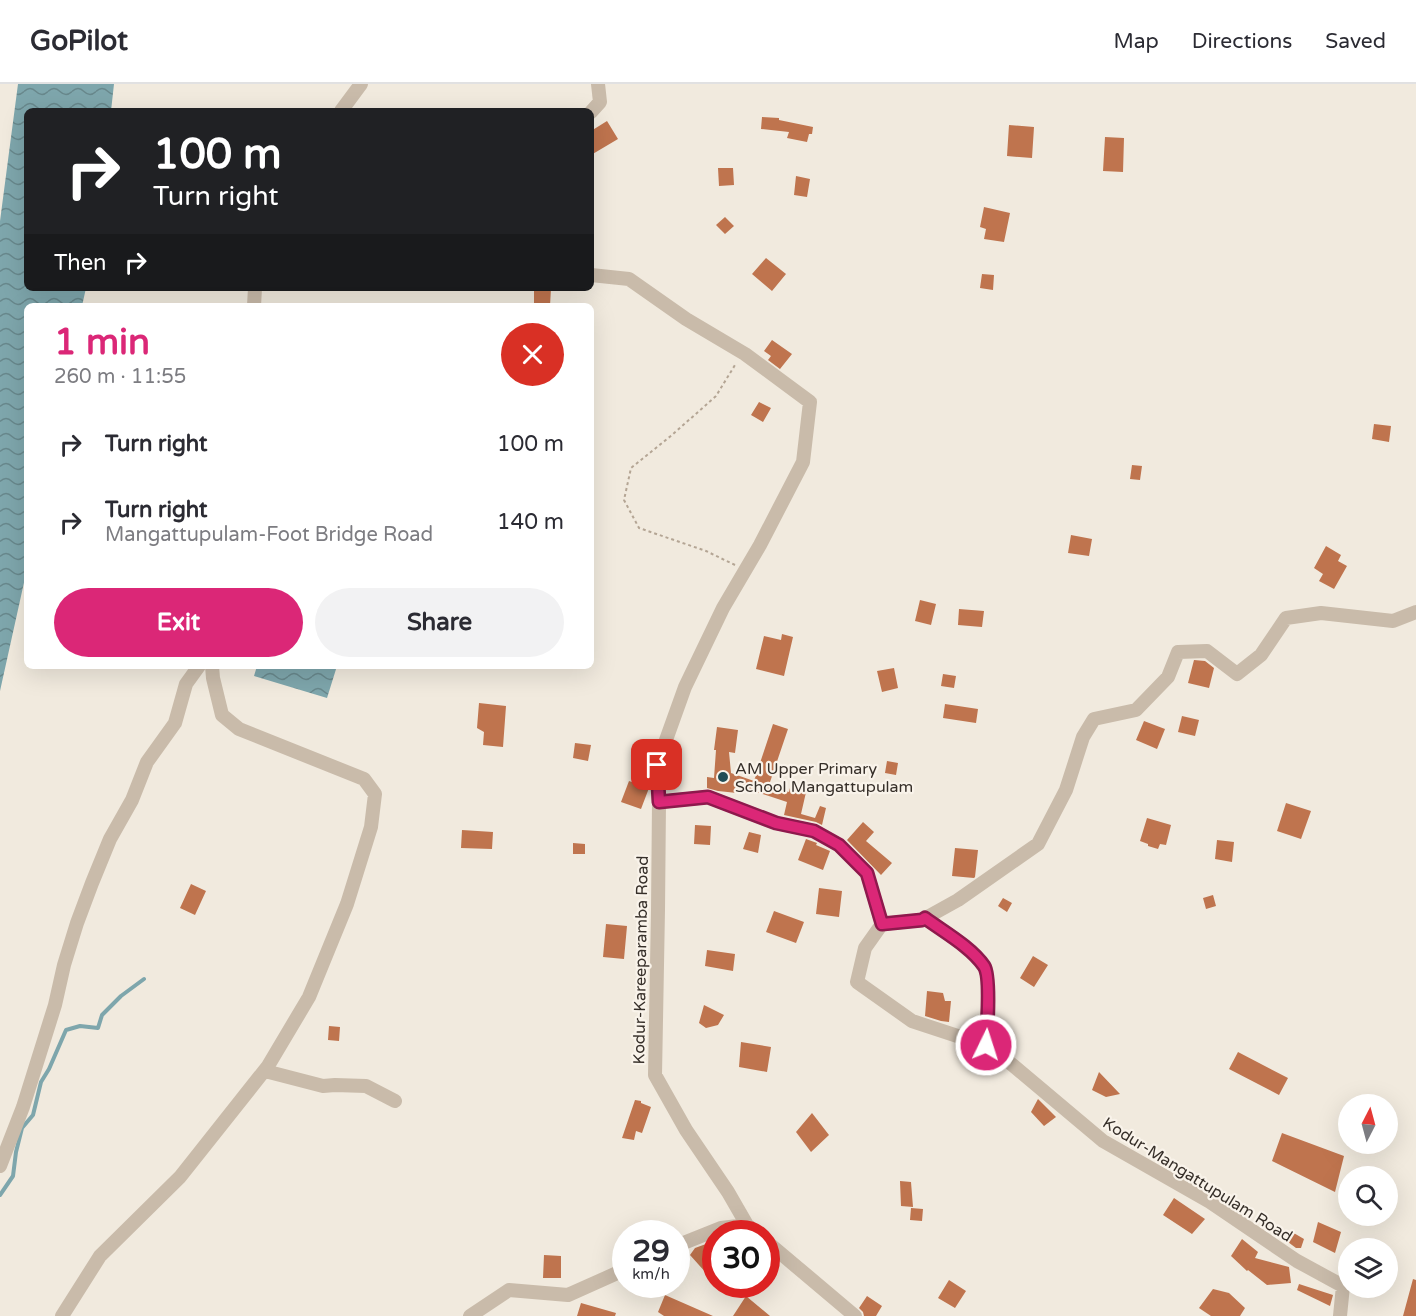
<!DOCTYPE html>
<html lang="en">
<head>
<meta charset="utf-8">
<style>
  body { margin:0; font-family:"Varela Round",sans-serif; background:#f2f2f3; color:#2b2b33; height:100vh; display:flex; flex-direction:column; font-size:22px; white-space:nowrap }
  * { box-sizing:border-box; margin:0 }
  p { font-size:20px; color:#7c7c81 }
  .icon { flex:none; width:33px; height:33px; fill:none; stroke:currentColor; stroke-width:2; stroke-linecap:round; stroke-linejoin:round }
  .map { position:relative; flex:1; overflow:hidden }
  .drawer { position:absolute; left:24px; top:219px; width:570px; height:366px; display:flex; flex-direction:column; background:#fff; border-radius:9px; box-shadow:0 6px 24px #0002 }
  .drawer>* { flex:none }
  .banner { position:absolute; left:24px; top:24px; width:570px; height:183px; border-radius:9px; box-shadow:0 6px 24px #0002; background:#202124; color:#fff; overflow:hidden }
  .needle { width:39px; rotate:6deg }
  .tools { position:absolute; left:1338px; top:1010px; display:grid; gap:12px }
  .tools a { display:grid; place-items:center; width:60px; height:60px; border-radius:50%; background:#fff; box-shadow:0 6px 24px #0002; font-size:30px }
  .speed { position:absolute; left:612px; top:1136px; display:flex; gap:12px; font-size:30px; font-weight:700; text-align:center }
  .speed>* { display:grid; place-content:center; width:78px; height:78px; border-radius:50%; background:#fff; box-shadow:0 6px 24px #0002; line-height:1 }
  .speed small { font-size:15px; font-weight:400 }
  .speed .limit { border:9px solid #d22; background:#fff; color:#111 }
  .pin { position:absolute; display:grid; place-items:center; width:51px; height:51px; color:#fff; margin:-26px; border-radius:12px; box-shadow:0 3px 9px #0006 }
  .me { position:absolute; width:66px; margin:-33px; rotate:4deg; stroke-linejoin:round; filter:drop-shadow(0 0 4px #0008) }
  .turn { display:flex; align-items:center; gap:21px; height:126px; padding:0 30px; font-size:27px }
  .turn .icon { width:78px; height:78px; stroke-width:2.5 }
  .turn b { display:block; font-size:42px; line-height:51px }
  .then { display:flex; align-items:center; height:57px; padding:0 30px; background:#0003; gap:12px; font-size:22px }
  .round { display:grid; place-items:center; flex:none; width:63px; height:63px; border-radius:32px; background:#f2f2f3 }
  .summary { display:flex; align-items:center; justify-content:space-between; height:102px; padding:0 30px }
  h1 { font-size:36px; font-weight:800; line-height:45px; color:#db2777 }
  .action { display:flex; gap:12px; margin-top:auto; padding:12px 30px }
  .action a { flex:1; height:69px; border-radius:36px; background:#db2777; color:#fff; font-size:24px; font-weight:800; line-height:69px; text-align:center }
  .action a+a { background:#f2f2f3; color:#2b2b33 }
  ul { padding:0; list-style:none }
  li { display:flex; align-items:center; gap:18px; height:78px; padding:0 30px }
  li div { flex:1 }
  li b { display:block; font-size:22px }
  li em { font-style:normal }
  header { display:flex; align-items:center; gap:36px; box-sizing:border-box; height:84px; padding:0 30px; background:#fff; border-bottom:2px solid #e1e1e2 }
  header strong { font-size:28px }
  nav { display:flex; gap:33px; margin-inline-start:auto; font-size:21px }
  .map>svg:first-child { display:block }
</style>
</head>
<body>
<header>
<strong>GoPilot</strong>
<nav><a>Map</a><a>Directions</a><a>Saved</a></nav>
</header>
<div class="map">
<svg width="1416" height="1232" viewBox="0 0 1416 1232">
  <defs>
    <pattern id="water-waves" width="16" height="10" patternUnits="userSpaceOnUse" patternTransform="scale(1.5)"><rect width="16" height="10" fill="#7ea6ac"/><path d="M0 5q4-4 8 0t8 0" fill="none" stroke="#68888c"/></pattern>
  </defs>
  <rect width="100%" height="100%" fill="#f1eade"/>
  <path fill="url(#water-waves)" d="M18 0H114L111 27H27V204H86L82 222H27V485L0 607V137Z
    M257 582H337L327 614 254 592Z"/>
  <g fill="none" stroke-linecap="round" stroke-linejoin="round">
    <path stroke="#7ea6ac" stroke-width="4" d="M0 1111 13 1092 16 1068 22 1044 33 1031 41 998 49 985 66 946 80 942 98 944 102 931 121 912 144 895"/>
  </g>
  <path fill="#bf744e" d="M762 33 779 34V36L813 43 812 50H809L807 58 787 54 789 48 761 45Z
    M607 37 618 55 591 71V47Z
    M1009 41 1034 43 1032 74 1007 72Z
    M1105 53 1124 54 1123 88 1103 87Z
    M718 84H733L734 101 719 102Z
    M796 92 810 95 807 113 794 111Z
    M984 123 1010 129 1004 158 984 155 986 145 980 143Z
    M725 133 734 142 725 150 716 141Z
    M766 174 786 190 772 207 752 190Z
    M982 190 994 191 993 206 980 204Z
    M534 204H551L550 222H534Z
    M772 256 792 270 780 285 768 276 771 272 764 267Z
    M759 318 771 324 763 338 751 331Z
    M1374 340 1391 342 1389 358 1372 355Z
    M1132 381 1142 382 1140 396 1130 395Z
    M1071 451 1092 455 1089 472 1068 469Z
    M1326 462 1341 471 1338 477 1347 482 1334 505 1319 497 1323 490 1314 484Z
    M920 516 936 520 931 541 915 537Z
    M959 525 984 527 982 543 958 541Z
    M782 550 793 553 784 592 756 585 764 552 781 556Z
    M1194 576 1205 577 1214 584 1209 604 1188 599Z
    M894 584 898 604 882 608 877 587Z
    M943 590 956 592 954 604 941 602Z
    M479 619 506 622 503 663 483 661 484 648 477 644Z
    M945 620 978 625 976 639 943 634Z
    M1182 632 1199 636 1195 652 1178 648Z
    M1144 637 1165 645 1157 665 1136 656Z
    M773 640 788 645 769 701 789 708 791 700 807 704 801 730 815 734 820 722 826 724 822 741 816 738 784 731 787 718 738 702 737 709 718 707 707 704V693L714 694 716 666H714L717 643 738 646 735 669 729 668 731 689 754 697Z
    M575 659 591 661 588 677 573 674Z
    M887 677 898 679 896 691 885 689Z
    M629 697 649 704 641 725 621 718Z
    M1286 719 1311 727 1301 755 1277 747Z
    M1147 734 1171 741 1166 761 1160 760 1158 765 1148 762V760L1140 757Z
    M863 738 874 748 866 757 892 779 881 791 847 756Z
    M695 741 711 742 710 761 694 760Z
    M462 746 493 748 492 765 461 764Z
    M749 748 761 751 758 769 743 765Z
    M806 755 817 759 816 761 830 767 823 786 798 776Z
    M1217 756 1234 758 1232 778 1215 775Z
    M573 759 585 760V770H573Z
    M955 764 978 766 975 793 974 794 952 792Z
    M191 800 206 807 195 831 180 824Z
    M819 804 842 807 839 833 816 830Z
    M1213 811 1216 822 1206 825 1203 814Z
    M1003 814 1012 819 1007 828 998 822Z
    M774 827 804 838 796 859 766 848Z
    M606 840 627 842 624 875 603 873Z
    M707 866 735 870 733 887 705 882Z
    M1033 872 1048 881 1034 903 1020 894Z
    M927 907 943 909 945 917H951L949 938 941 937 925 932Z
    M704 921 724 931 718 941 706 944 699 939Z
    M329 942 340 943 339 957 328 956Z
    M741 958 771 963 767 988 739 983Z
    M1238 968 1288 994 1279 1011 1229 985Z
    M1099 988 1120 1010 1106 1013 1092 1006Z
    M1038 1015 1056 1033 1044 1042 1031 1028Z
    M635 1016 641 1017V1019L651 1023 642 1049 636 1047 634 1056 622 1054Z
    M812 1029 829 1051 811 1068 796 1048Z
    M1282 1049 1344 1072 1335 1108 1272 1077Z
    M900 1097 911 1098 913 1123 901 1122Z
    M1174 1114 1205 1135 1192 1150 1163 1131Z
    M911 1124 923 1125 922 1137 910 1136Z
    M1318 1138 1341 1148 1335 1169 1313 1158Z
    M1292 1148 1304 1155 1301 1164H1296L1288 1158Z
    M1242 1155 1258 1168 1255 1174 1289 1183 1291 1199 1267 1201 1248 1186 1247 1187 1231 1172Z
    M706 1160 716 1171V1182L707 1190 690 1171 695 1164Z
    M544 1171 561 1172V1194H543Z
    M1413 1195 1416 1196V1232H1403Z
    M949 1196 966 1207 955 1224 938 1214Z
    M1299 1200 1333 1211 1330 1222 1297 1206Z
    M1213 1205 1229 1209 1245 1224 1240 1232H1211L1199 1224Z
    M665 1211 713 1232H664L658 1228Z
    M746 1212 770 1232H733Z
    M867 1212 882 1222 876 1232H864L863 1228 859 1224Z
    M581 1219 616 1229 615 1232H577Z"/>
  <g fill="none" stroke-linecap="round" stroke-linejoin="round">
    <path stroke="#b4a594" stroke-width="2" stroke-dasharray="3 3" stroke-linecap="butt" d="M735 481 706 467 639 444 624 416 631 384 672 351 716 312 735 281"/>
    <path stroke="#c9bbaa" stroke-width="14" d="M341 27 361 0
      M591 28 600 18 598 0
      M591 191 629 195 686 235 745 270 810 318 803 378 760 461 723 524 685 603 657 681 659 718 658 826 655 991 686 1046 728 1108 747 1141 757 1149
      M254 222 255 204
      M659 718 708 713 776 739 814 747 839 761 867 789 882 840
      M925 834C944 848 971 863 984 882 991 892 987 947 986 961
      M882 840 922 836 958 816 1038 760 1066 706 1083 653 1094 635 1136 626 1168 593 1178 568 1207 567 1237 590 1261 571 1286 534 1321 529 1393 537 1416 528
      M882 840 865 864 857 898 912 937 991 963 1103 1057 1210 1118 1297 1177 1343 1202 1340 1232
      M265 987 323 1002 335 1001 366 1002 395 1017
      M0 1082 23 1023 55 921 64 881 77 839 92 799 110 755 132 716 147 678 175 639 186 600 199 582
      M766 1157 855 1232
      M676 1162 721 1144 747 1141
      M62 1232 100 1172 180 1093 268 982 309 913 347 820 371 743 375 710 364 695 239 645 222 631 213 594 212 582
      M470 1232 509 1206 568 1211 626 1185"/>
  </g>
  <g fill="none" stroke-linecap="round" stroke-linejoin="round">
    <defs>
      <path id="route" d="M657 681 659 718 708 713 776 739 814 747 839 761 867 789 882 840 922 836 925 834C944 848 971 863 984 882 991 892 987 947 986 961"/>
    </defs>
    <use href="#route" stroke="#8e194d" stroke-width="15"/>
    <use href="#route" stroke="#db2777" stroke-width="10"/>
  </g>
  <circle fill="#214d56" stroke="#f9f3ea" stroke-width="2" cx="723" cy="693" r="6"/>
  <g text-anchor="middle" stroke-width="4.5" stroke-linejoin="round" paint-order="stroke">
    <g font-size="16" fill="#362f29" stroke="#f9f3ea" text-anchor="start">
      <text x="735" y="690">AM Upper Primary<tspan x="735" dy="18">School Mangattupulam</tspan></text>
    </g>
    <g font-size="16" fill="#362f29" stroke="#f9f3ea">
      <text transform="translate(640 876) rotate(-89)" y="6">Kodur-Kareeparamba Road</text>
      <text transform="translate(1198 1095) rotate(32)" y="6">Kodur-Mangattupulam Road</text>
    </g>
  </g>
</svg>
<div class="tools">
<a><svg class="needle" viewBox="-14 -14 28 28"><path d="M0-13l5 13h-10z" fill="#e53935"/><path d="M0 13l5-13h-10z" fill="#7c7c81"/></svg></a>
<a><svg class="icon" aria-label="search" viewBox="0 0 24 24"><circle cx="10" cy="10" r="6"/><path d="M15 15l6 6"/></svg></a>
<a><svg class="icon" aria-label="layers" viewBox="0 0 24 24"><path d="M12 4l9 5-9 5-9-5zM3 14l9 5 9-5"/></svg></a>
</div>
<div class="speed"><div>29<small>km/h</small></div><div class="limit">30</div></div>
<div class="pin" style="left:657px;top:681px;background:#d93025"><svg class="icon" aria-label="arrive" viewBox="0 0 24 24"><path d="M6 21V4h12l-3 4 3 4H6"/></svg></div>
<svg class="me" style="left:986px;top:961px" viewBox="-20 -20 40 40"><circle r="17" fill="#db2777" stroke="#fff" stroke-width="3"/><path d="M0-11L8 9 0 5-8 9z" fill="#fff"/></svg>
<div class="banner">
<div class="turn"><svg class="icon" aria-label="right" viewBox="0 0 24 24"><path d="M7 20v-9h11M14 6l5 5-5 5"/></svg><div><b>100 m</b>Turn right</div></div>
<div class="then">Then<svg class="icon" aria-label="right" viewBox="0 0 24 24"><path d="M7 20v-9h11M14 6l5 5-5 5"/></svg></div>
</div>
<section class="drawer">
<div class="summary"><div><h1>1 min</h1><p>260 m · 11:55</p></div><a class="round" style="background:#d93025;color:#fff"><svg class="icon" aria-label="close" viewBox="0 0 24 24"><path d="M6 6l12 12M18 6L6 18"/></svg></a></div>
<ul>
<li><svg class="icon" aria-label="right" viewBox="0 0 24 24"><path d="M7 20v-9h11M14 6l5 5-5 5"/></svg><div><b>Turn right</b></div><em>100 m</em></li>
<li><svg class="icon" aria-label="right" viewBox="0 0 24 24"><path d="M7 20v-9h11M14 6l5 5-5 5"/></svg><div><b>Turn right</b><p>Mangattupulam-Foot Bridge Road</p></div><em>140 m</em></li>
</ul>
<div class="action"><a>Exit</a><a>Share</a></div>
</section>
</div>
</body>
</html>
